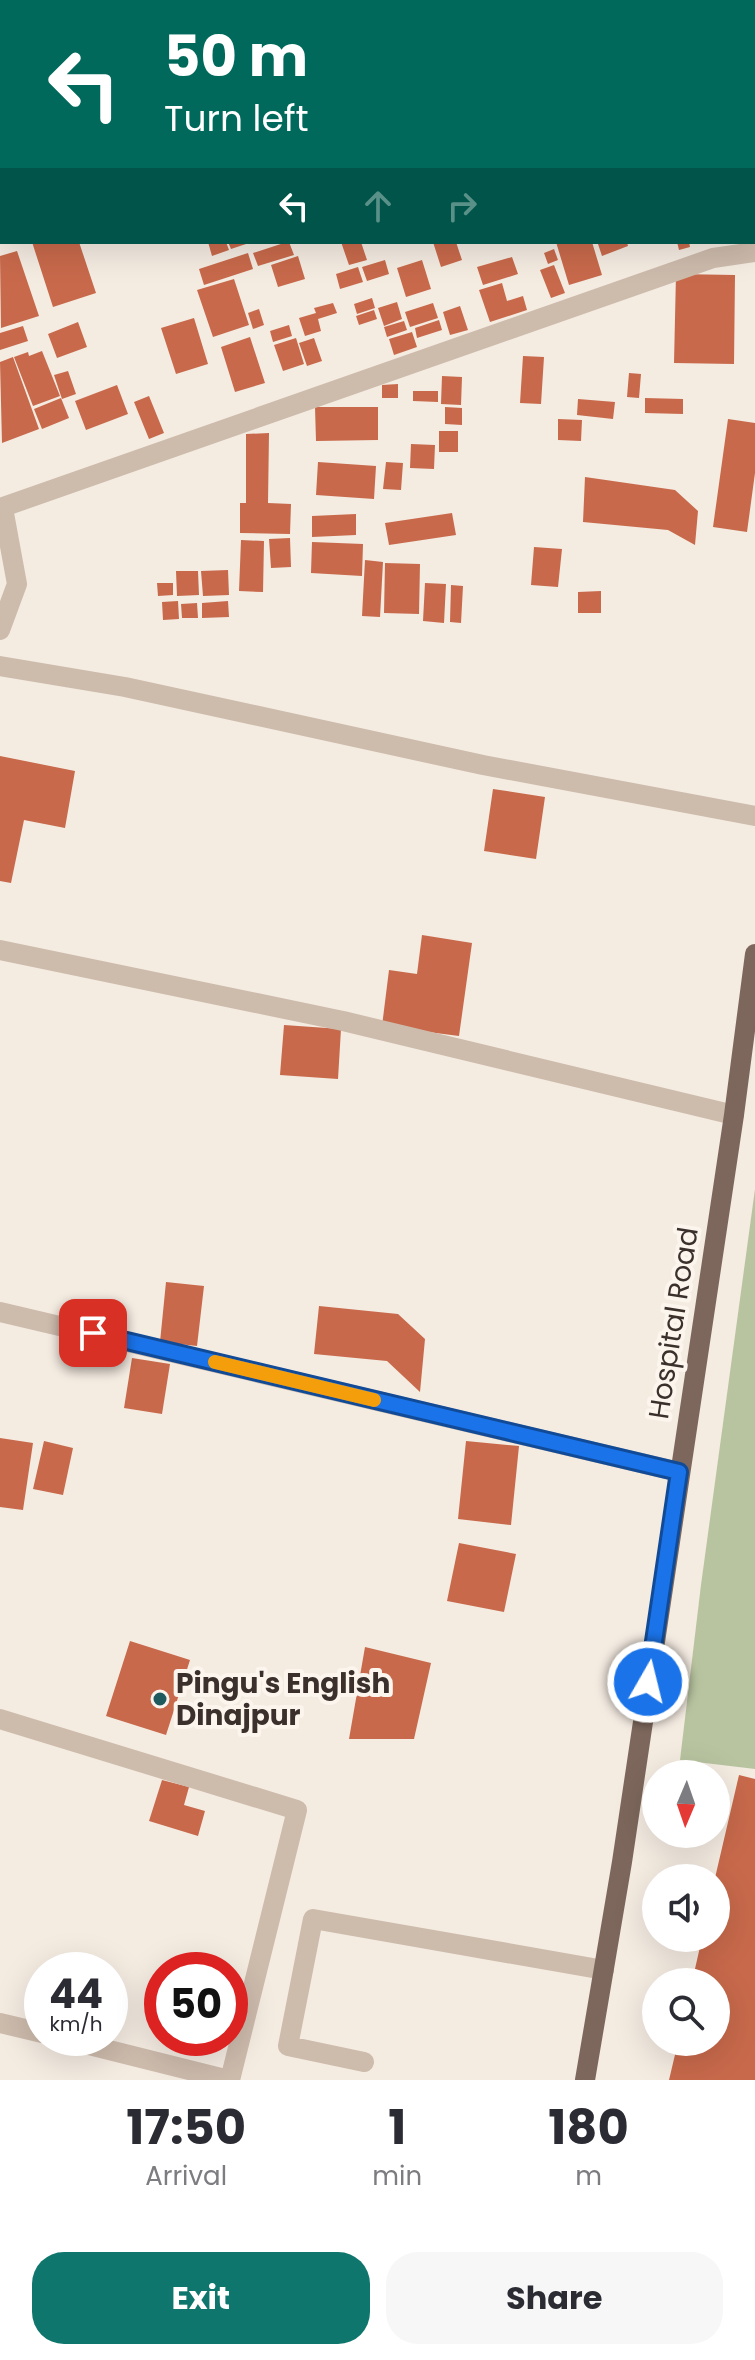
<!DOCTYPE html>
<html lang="en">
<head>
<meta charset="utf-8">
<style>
  body { margin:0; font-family:Poppins,sans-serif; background:#f7f7f7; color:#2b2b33; height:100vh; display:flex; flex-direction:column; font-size:30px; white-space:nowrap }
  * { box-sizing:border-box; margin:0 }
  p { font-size:26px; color:#7c7c81 }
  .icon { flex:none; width:44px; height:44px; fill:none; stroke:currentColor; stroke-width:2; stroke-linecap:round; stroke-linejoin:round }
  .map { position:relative; height:2080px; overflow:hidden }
  .sheet { display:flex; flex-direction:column; background:#fff; flex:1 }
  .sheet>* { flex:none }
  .guide { position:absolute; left:0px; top:0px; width:756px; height:244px; box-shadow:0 8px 32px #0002; background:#00695c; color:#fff; overflow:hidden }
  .needle { width:52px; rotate:182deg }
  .buttons { position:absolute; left:642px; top:1760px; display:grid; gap:16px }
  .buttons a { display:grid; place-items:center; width:88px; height:88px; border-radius:50%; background:#fff; box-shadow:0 8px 32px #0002; font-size:40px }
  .speed { position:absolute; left:24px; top:1952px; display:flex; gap:16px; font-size:40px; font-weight:700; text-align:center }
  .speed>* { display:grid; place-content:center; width:104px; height:104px; border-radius:50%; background:#fff; box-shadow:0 8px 32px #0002; line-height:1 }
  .speed small { font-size:20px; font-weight:400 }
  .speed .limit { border:12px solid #d22; background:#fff; color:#111 }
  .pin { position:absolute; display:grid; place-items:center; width:68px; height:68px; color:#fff; margin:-34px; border-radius:16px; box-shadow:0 4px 12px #0006 }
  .me { position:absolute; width:88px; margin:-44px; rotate:8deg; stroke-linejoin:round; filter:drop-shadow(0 0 6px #0008) }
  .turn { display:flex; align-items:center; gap:28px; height:168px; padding:0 32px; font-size:36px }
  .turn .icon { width:104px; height:104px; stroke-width:2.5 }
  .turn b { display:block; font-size:56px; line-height:68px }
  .lanes { display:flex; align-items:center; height:76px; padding:0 32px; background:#0003; justify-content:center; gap:40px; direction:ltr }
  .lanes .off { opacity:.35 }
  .eta { display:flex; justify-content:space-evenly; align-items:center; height:136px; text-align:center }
  .eta b { font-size:48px; font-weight:700; line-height:56px }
  .primary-button { display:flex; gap:16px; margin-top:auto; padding:16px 32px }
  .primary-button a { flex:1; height:92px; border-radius:32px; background:#0f766e; color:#fff; font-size:32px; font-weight:700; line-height:92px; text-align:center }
  .primary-button a+a { background:#f7f7f7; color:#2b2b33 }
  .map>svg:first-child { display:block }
</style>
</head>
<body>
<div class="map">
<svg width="755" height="2080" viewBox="0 0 755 2080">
  <rect width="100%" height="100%" fill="#f4ebe1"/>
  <path fill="#b8c4a0" d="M755 1189V1769L680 1760 701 1585Z"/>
  <path fill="#c8694b" d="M32 242H79L96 293 53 307Z
    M208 242H226L229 250 212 256Z
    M228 242H249V243L231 249Z
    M287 242H289L294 255 258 266 253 253Z
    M341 242H361L367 260 349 265Z
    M433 242H456L462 260 441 267Z
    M556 242H592L602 275 569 285Z
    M603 242H627L628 246 602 256 598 244Z
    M677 242H689L690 247 679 250Z
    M554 249 558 260 548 264 544 253Z
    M17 251 39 316 1 328 0 256Z
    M248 253 253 269 204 285 199 269Z
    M298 256 305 279 278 287 271 265Z
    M512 257 518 274 483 285 477 267Z
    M385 260 389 274 367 281 362 267Z
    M422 260 431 289 406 297 397 268Z
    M554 265 565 293 551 298 540 270Z
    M358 267 363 282 340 289 336 274Z
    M676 274 735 275 734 364 674 363Z
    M234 279 249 325 213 337 197 290Z
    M502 283 507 301 523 296 527 310 490 322 479 290Z
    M372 298 375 308 357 314 354 304Z
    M397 302 402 319 384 326 378 308Z
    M333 303 337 313 318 319 321 331 305 336 299 318 316 313 314 308Z
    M433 303 438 318 410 327 405 312Z
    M460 306 468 330 450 335 443 312Z
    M259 309 264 325 253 329 248 313Z
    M374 310 377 319 359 325 356 316Z
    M194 318 208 364 176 374 161 328Z
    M439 320 442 330 417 338 415 328Z
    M404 321 407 330 387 337 384 327Z
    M78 322 87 347 57 358 48 334Z
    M289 325 292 336 273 342 270 331Z
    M23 326 28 341 0 350V333Z
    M412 332 417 347 394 355 389 339Z
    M250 337 265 383 235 392 221 347Z
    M296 338 304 364 283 371 274 345Z
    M314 338 322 361 307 366 299 343Z
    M42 351 60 396 33 406 14 357 28 352 29 356Z
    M523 356 544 357 541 404 520 403Z
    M13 357 39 429 2 443 0 362Z
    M68 371 76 394 62 399 54 375Z
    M629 373 641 374 639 398 627 397Z
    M442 376 462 377 461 405 441 404Z
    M398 384V398H382V385Z
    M117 385 128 414 86 430 75 401Z
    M413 391H438V402L413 401Z
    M149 396 164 433 149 439 134 402Z
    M61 398 69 418 42 429 34 409Z
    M645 398 683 399V414L645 413Z
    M578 399 615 402 613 419 577 415Z
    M315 407H378V440L316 441Z
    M445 407 462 408V425L445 424Z
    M558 419 582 420 581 441 558 440Z
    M728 419 755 423V473L747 532 713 527Z
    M439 431H458V452H439Z
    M269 433 268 503 291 504 290 534 240 533V503H246V434Z
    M411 444 435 445 434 469 410 468Z
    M318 462 376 466 374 499 316 495Z
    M386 462 403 463 401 490 383 489Z
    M585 477 675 490 698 511 695 545 668 530 583 522Z
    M452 513 456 535 389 545 385 523Z
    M356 514V535L312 537V516Z
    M290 538 291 567 271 568 269 539Z
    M241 540 264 541 263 592 239 591Z
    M312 542 363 544 362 576 311 573Z
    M534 547 562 549 558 587 531 585Z
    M365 560 383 562 380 617 362 616Z
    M385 563 420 564 419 614 384 613Z
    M228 570 229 595 203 596 201 571Z
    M176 571H198L199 595 177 596Z
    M157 583H173V595L158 596Z
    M425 583 446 584 444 623 423 621Z
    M451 585 463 586 461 623 450 622Z
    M601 591V613H578V592Z
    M178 601 179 619 163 620 162 602Z
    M228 601 229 617 202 618V603Z
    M197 603 198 618H182L181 604Z
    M0 756 75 771 65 828 24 820 11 883 0 881Z
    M493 789 545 797 536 859 484 851Z
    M422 935 472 943 459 1036 382 1026 389 970 417 974Z
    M284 1025 341 1029 338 1079 280 1075Z
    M166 1282 204 1286 197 1346 160 1342Z
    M319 1306 398 1314 425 1339 420 1392 387 1361 314 1354Z
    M132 1358 170 1364 162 1414 124 1408Z
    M0 1438 33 1443 23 1510 0 1507Z
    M44 1441 73 1448 63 1495 33 1489Z
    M466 1441 519 1446 511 1525 458 1519Z
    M459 1543 516 1554 504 1612 447 1601Z
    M130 1641 190 1660 166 1735 106 1716Z
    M365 1647 431 1663 414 1739H349Z
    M739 1775 755 1779V2080H669L678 2042H716V1982H692L702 1938H716L715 1878Z
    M162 1780 189 1787 184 1805 205 1811 198 1836 149 1821Z"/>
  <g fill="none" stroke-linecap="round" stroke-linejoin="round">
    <path stroke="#cdbbac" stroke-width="20" d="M508 0V2
      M627 2 633 0
      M0 211 2 210
      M0 508 713 258 755 252
      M0 630 17 584 3 508
      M0 666 125 687 483 765 755 816
      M0 950 343 1021 734 1115
      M0 1312 679 1472
      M0 1719 297 1810 230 2080
      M0 2023 42 2033
      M61 2038 229 2080
      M364 2062 288 2046 313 1919 604 1970"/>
    <path stroke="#7d675c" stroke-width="20" d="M585 2080 622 1862 734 1115 755 954"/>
  </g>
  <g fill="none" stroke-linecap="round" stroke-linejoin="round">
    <defs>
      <path id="route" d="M93 1333 679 1472 648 1682"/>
    </defs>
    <use href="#route" stroke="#114b97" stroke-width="20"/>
    <use href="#route" stroke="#1a73e8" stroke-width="14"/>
    <path stroke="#f59e0b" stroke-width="14" d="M215 1362 374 1400"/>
  </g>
  <circle fill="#1f5a5e" stroke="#fbf5ee" stroke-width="3" cx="160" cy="1699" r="8"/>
  <g text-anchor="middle" stroke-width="8" stroke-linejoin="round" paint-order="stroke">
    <g font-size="28" fill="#3b302b" stroke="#fbf5ee">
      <text transform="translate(673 1323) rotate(-81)" y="10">Hospital Road</text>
    </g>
    <g font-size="28" font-weight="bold" fill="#3b302b" stroke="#fbf5ee" text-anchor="start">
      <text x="176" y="1693">Pingu's English<tspan x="176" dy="32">Dinajpur</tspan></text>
    </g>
  </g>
</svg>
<div class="buttons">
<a><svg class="needle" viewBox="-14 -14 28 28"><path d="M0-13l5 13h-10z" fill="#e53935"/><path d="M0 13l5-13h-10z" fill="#7c7c81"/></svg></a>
<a><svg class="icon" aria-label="sound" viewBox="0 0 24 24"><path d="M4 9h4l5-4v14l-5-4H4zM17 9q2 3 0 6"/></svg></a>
<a><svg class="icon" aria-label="search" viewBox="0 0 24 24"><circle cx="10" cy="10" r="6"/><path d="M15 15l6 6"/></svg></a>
</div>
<div class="speed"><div>44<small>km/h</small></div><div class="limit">50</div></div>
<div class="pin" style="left:93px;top:1333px;background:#d93025"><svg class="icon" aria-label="arrive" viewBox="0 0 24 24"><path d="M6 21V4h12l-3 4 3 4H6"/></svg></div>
<svg class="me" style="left:648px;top:1682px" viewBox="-20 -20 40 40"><circle r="17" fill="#1a73e8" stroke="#fff" stroke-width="3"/><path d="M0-11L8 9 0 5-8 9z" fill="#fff"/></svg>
<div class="guide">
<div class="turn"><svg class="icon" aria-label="left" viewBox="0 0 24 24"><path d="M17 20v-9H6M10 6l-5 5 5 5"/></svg><div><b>50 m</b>Turn left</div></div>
<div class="lanes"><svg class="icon" aria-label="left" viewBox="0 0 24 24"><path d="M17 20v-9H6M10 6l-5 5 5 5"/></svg><svg class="icon off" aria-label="ahead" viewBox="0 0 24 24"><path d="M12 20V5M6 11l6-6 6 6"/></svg><svg class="icon off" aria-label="right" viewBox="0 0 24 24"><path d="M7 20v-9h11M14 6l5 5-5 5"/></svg></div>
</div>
</div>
<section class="sheet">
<div class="eta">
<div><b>17:50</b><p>Arrival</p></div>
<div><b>1</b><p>min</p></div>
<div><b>180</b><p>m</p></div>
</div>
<div class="primary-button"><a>Exit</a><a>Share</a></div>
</section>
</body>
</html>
